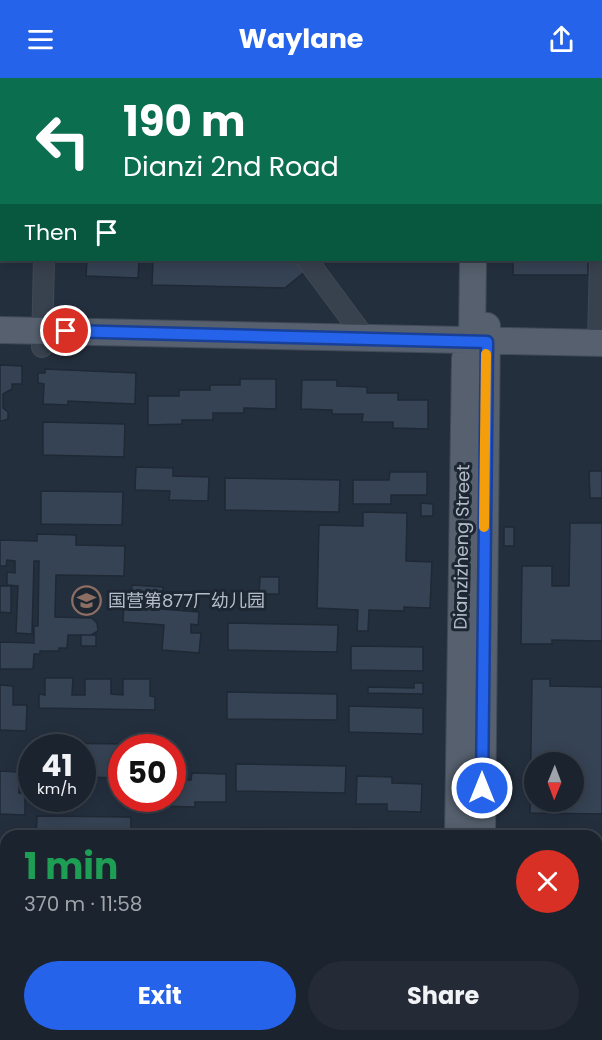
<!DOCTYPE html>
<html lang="en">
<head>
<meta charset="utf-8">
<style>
  body { margin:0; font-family:Poppins,"Noto Sans SC",sans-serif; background:#242b36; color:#f1f3f6; height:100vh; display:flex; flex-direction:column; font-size:22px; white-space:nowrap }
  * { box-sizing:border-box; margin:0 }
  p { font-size:20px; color:#a0a4aa }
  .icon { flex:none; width:33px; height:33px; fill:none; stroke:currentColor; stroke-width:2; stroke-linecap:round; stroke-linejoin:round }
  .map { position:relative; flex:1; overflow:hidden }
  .sheet { position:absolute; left:0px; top:752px; width:603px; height:212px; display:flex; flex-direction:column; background:#1b232e; border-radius:18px 18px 0 0; box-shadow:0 3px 15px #0003,0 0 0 2px #39404a }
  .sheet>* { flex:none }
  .top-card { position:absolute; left:0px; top:0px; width:603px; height:183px; box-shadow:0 3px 15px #0003,0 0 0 2px #39404a; background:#0b6e4f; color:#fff; overflow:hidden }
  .needle { width:39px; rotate:181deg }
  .fabs { position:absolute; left:524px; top:674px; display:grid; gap:12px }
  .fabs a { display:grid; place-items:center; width:60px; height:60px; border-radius:50%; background:#1b232e; box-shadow:0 3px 15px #0003,0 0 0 2px #39404a; font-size:30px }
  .speed { position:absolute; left:18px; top:656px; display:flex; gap:12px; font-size:30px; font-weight:700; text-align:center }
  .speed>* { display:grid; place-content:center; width:78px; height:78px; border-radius:50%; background:#1b232e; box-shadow:0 3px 15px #0003,0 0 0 2px #39404a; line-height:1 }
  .speed small { font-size:15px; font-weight:400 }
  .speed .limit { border:9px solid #d22; background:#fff; color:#111 }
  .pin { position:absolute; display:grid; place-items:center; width:51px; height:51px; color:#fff; margin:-26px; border:3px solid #fff; border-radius:50%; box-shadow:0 2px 6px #0007 }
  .me { position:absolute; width:66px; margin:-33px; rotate:0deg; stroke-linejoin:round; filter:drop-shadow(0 0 4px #0008) }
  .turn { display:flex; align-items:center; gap:21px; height:126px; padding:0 24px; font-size:27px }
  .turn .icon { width:78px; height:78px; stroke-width:2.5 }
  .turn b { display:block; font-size:42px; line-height:51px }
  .then { display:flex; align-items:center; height:57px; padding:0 24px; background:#0003; gap:12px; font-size:22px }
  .round { display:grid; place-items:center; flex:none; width:63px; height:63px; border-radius:32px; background:#242b36 }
  .head { display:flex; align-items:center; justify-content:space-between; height:102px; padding:0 24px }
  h1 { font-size:36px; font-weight:700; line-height:45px; color:#1e9e55 }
  .cta { display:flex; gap:12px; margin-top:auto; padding:12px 24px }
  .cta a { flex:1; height:69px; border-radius:36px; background:#2563eb; color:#fff; font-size:24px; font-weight:700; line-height:69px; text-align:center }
  .cta a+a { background:#242b36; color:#f1f3f6 }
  header { display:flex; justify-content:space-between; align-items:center; height:78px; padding:0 24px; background:#2563eb; color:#fff; font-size:27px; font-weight:700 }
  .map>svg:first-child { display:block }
</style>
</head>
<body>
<header><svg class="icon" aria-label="menu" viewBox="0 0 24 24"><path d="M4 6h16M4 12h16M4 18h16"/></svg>Waylane<svg class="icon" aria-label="share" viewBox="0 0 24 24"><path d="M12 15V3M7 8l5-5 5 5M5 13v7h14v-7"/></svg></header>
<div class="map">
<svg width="602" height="962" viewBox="0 0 602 962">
  <rect width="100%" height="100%" fill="#242f3e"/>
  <path fill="#364354" stroke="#1f2835" stroke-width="1.5" fill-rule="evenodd" d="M211 0H294L296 2H211Z
    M320 0H420L320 2Z
    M84 182H139L138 200 86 198 87 182Z
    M153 182H298L307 192 285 210 152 207Z
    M513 182H588V197H513Z
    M0 287 22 288V306H12V311L3 316V330L8 334V341L2 343H0Z
    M45 291 136 295 135 326 68 323V327L43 326 44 306 38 305V295H45Z
    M240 301H276V331L244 330V335H213V342H182V346L148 347V318H179V312H210V307H240Z
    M302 302H337V308L367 309V315H398V322H428V351L393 350V344H362L363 336H332V332L301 331Z
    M43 344 125 346 124 379 43 377Z
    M136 389 173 390V398L209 399 208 423 169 422 170 413 135 412Z
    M589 393H602V420H590Z
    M390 394H427V417H391V426H353V402H389Z
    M225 400 340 402 339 434 225 432Z
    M41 413 123 414 122 447 41 446Z
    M421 425 433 426V438H421Z
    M363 434 407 435 406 483 432 484 430 530 404 529V533L369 532 368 553H357L358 532 317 530 319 447 363 448Z
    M570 445H602V563L552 562V566H521L522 488H552V508H569Z
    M504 449H514V468H504Z
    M37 456 76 457V467L125 468 124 498 56 497 55 539 92 540 97 545 98 553 91 557H68L67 570H59V573H40V576H34L33 591H0V564L34 565V548H38L39 483H34L32 556 16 555 18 508 7 507V494L15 495V483L7 482 6 488H0V462L37 463Z
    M260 499H279V516H259Z
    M132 507 163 509 162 531 199 534 198 547 191 546V555H201L199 575 162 572 164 547 123 544 124 525H130Z
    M0 508H11V535L0 534Z
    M228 545 338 547 337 574 228 572Z
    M81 557H96V568H81Z
    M351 568 423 569V593L351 592Z
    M45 600H73L72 617H85V601H111V616L123 617V601H150V618L155 619V632L39 630V616L45 617Z
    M532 601H550V608L602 609V736L530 735ZM534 684H573V723H534Z
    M414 605H423V616L368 615V609L414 610Z
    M0 607 13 608V627H27L26 653 0 652Z
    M227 614 337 616V642L227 641Z
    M349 628 423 630V656L349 654Z
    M37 665 131 666V669H122V700L82 699V669H37Z
    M236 686 346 688 345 715 236 713Z
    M0 693 19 694V715H25V737L0 736Z
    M192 695 226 696V724H195V729L161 728V720H172V702H191Z
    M357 698 392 699V705L422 706 421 734 387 733V726H356Z
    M37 738 131 739V758H36Z
    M240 750 319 751V757L326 758H240Z
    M354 750 420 753V758H353Z
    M597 776H602V795H597Z
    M602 814V858L597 857V842H600L597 815Z
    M0 821H6V844L1 843Z
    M0 930 6 932V951L0 949Z
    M137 957H155L164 959V962H137Z
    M213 957H410L409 962H213Z"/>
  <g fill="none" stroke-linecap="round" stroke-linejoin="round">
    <defs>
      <path id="minor" d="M49 0V2
        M602 83V58
        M307 182 365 260
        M598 265 600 182
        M42 269 44 182"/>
      <path id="major" d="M491 2V0
        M0 252 602 265
        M458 758 465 280 472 263 473 182
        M482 758 487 248
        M539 957 549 962
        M453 962V957
        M480 962V957"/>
    </defs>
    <use href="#minor" stroke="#414a57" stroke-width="22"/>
    <use href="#major" stroke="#414a57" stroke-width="28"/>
    <use href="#minor" stroke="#38414e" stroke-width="20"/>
    <use href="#major" stroke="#56606e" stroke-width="26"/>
  </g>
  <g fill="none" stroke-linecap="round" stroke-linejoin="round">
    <defs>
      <path id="route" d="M66 253 487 264 482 710"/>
    </defs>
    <use href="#route" stroke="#184099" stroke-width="15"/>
    <use href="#route" stroke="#2563eb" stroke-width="10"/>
    <path stroke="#f59e0b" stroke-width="10" d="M484 449 486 276"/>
  </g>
  <defs>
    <symbol id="school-ring" viewBox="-11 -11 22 22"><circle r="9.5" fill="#1d2633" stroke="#8d6e63" stroke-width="1.5"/><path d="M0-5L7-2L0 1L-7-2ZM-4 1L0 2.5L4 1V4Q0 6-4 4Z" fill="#8d6e63"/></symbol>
  </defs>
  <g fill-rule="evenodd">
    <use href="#school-ring" x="70" y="506" width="33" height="33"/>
  </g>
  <g text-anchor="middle" stroke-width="6" stroke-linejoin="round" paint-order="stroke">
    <g font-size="18" fill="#b4bcc9" stroke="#1d2633">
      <text transform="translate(462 469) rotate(-89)" y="6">Dianzizheng Street</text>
    </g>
    <g font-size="18" fill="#b4bcc9" stroke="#1d2633" text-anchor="start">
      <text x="108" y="529">国营第877厂幼儿园</text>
    </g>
  </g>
</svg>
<div class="fabs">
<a><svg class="needle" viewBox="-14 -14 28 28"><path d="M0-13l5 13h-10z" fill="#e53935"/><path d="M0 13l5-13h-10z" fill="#a0a4aa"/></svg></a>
</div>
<div class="speed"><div>41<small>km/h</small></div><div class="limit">50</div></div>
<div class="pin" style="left:66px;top:253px;background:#d93025"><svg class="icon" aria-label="arrive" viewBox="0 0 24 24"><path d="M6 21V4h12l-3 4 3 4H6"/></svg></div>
<svg class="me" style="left:482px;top:710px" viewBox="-20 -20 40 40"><circle r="17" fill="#2563eb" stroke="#fff" stroke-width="3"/><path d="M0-11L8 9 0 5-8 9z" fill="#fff"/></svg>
<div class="top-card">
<div class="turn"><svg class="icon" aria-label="left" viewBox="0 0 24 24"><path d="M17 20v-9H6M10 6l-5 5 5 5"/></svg><div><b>190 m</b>Dianzi 2nd Road</div></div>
<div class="then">Then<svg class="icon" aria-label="arrive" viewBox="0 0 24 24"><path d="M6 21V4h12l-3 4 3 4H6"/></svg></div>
</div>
<section class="sheet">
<div class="head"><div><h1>1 min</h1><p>370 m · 11:58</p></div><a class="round" style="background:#d93025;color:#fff"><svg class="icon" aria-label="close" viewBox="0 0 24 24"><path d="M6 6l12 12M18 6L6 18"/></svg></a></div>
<div class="cta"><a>Exit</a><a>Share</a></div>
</section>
</div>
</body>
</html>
